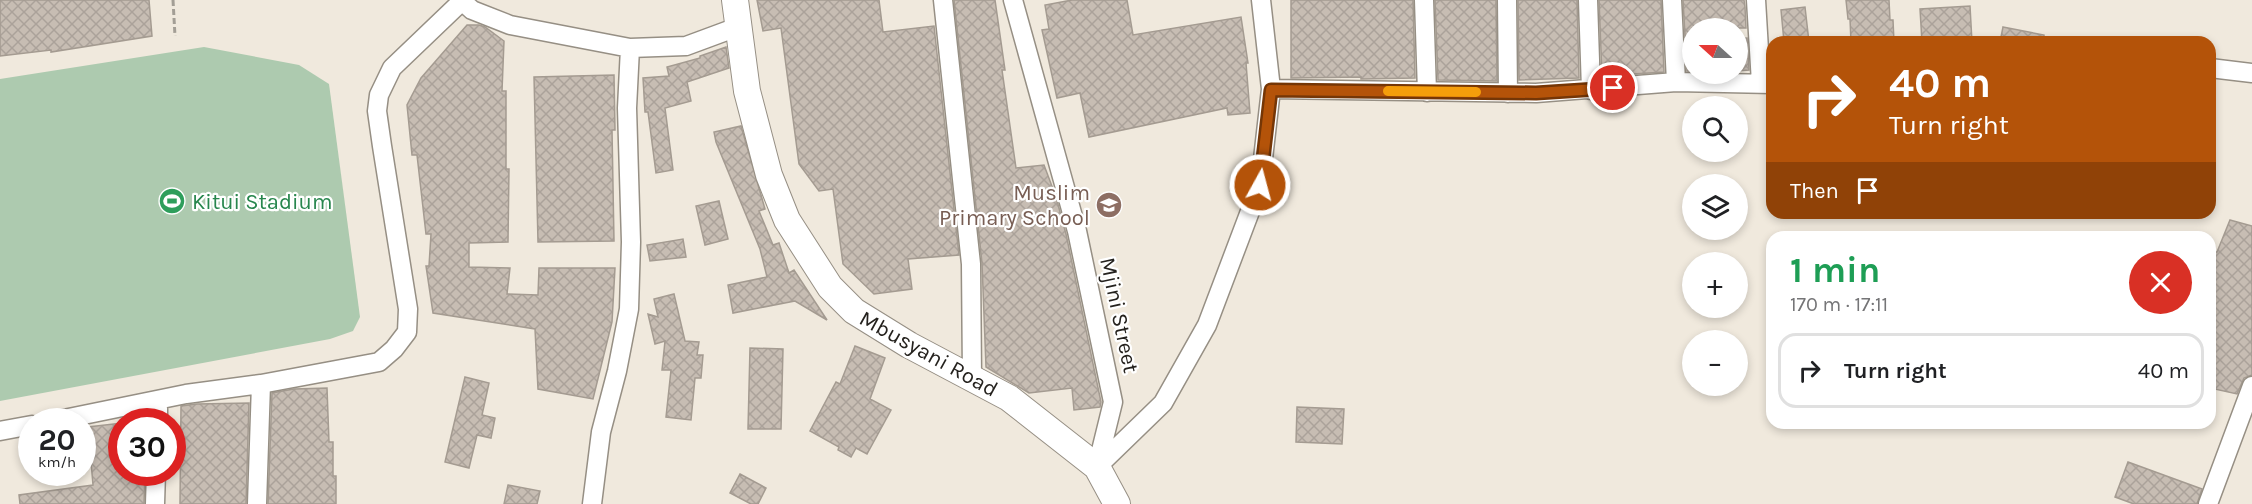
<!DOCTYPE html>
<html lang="en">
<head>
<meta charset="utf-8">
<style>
  body { margin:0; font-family:Karla,sans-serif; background:#f6f6f6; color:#202124; height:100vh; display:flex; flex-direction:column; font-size:22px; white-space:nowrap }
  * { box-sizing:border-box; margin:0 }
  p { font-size:20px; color:#757577 }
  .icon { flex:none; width:33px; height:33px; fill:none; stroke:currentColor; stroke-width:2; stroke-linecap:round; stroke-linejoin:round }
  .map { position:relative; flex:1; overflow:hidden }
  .drawer { position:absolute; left:1766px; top:231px; width:450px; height:198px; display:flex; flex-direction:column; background:#fff; border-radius:18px; box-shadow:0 3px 9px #0003 }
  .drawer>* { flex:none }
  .guide { position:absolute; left:1766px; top:36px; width:450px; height:183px; border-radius:18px; box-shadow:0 3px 9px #0003; background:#b45309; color:#fff; overflow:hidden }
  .needle { width:39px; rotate:291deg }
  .fabs { position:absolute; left:1682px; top:18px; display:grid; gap:12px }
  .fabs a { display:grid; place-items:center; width:66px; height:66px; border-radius:50%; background:#fff; box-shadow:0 3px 9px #0003; font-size:30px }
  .speed { position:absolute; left:18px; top:408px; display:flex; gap:12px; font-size:30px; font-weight:700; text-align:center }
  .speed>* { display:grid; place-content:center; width:78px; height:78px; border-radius:50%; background:#fff; box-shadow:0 3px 9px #0003; line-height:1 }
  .speed small { font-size:15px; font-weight:400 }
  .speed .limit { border:9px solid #d22; background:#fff; color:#111 }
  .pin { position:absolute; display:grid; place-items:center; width:51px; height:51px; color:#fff; margin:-26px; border:3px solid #fff; border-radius:50%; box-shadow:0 2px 6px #0007 }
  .me { position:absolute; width:66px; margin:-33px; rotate:7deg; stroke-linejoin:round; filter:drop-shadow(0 0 4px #0008) }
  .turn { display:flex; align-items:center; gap:21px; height:126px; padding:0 24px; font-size:27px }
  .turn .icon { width:78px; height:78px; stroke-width:2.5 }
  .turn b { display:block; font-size:42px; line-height:51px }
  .then { display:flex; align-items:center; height:57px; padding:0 24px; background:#0003; gap:12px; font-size:22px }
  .round { display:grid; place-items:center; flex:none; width:63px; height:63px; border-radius:32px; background:#f6f6f6 }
  .headline { display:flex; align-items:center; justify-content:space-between; height:102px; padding:0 24px }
  h1 { font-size:36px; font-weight:700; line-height:45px; color:#1e9e55 }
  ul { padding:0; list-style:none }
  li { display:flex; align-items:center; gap:18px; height:75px; margin:0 12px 9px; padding:0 12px; border:3px solid #e0e0e0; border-radius:18px }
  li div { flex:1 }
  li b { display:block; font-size:22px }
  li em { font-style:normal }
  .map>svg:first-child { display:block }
</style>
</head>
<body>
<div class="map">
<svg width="2252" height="504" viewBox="0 0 2252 504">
  <defs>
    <pattern id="building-cross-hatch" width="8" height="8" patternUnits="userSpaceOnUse" patternTransform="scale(1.5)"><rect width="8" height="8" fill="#c7bdb3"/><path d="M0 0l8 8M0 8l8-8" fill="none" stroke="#aba29a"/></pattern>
  </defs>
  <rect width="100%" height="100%" fill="#f0e9dd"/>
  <path fill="#adcaaf" d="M204 47 299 65 329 84 360 317 353 331 330 339 0 401V79Z"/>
  <path fill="url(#building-cross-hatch)" stroke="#a49b91" stroke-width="1.5" d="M0 0H149L152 36 51 52V50L0 56Z
    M757 0H879L883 32 934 26 959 255 908 259 912 289 874 294 843 264 833 189 819 191 799 164 781 28 763 31Z
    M954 0H995L1005 70H1002L1016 168 1044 165 1056 197 1066 234 1101 402 1100 407 1074 410 1072 388 1029 393 986 367 982 263Z
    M1072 0H1127L1133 35 1241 17 1248 63H1246L1250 113 1228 115 1227 108 1089 137 1080 93 1057 98 1042 30 1049 29 1045 5Z
    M1291 0H1413L1415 78 1361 79V77L1291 78Z
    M1435 0H1496L1497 81 1438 80Z
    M1518 0H1577L1579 78 1519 80Z
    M1599 0H1661L1664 72 1602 76Z
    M1683 0H1744L1745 7 1746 28H1692V71H1687Z
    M1846 0H1889L1890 20H1893L1894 42H1851L1850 19H1848Z
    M1970 6 1972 42H1922L1920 9Z
    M1805 7 1809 42H1784L1781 10Z
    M467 25H479L485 27 504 41 502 91H506V169H509L508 242 469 243V267L510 268 507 294 538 295 539 268H615L612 322 593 399 538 389 535 329 433 313 426 266H429L431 234H426L417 155H412L407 105 421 78Z
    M2003 27 2044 35V42H2000Z
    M1747 38 1749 70 1737 71V39Z
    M726 47 729 68 687 82 691 101 665 108 673 170 656 173 648 112H645L643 78 669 76 667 67 700 58V56Z
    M614 75 615 130H612L614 241 538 242 534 77Z
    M741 126 765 209 759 211 773 245 779 243 789 273 794 270 827 320 795 301 733 313 728 285 767 277 760 249 716 142 714 132Z
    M719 201 728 239 705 245 696 206Z
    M2230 220 2252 226V375L2244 378 2237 394 2210 388V263L2215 252H2217Z
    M683 239 686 257 650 261 647 245Z
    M674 294 685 341 699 342 697 355H703L701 378H695L691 420 666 417 671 370H662L665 341 655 344 648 314 658 317 654 299Z
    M855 346 885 358 870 399 891 410 867 454 856 448 851 457 838 450 839 447 810 431 836 382 840 384Z
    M750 348 783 349 781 429H748Z
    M465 377 489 383 482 415 495 418 491 438 477 435 469 468 445 462Z
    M327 388 329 442H333V476H336V504H268L272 393 294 389Z
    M249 403 246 504H180L181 406 197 404Z
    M1297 407 1344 409 1342 444 1296 442Z
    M122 423V472H145L144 504H20L19 495 93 485 88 427Z
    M2128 462 2202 489 2197 504H2134L2115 497Z
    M740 474 766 488 758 504H751L730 493Z
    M508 485 540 491 537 504H504Z"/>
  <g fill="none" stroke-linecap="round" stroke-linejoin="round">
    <defs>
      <path id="street" d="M461 0 472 10 510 25 630 48 686 46 740 26
        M943 0 971 264 972 378
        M1013 0 1077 231 1113 402 1097 467
        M1424 0 1427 92
        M1507 0 1508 93
        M1588 0 1591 90
        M1672 0 1676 82
        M1756 0 1761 83
        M2210 68 2252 73
        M1271 89 1536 93 1676 82 1772 84
        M49 422 186 394 261 384 379 362 394 349 407 332 408 309 382 146 377 111 379 95 392 68 461 2
        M158 422V400
        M0 431 32 425
        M1097 467 1163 403 1207 325 1260 185 1271 89 1261 0
        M155 504 156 472
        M257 504 261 384
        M592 504 601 432 617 371 629 309 631 242 627 108 630 48
        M2208 504 2252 386"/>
      <path id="secondary" d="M735 0 747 91 769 175 787 220 830 287 854 311 909 345 1009 398 1097 467 1117 504"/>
    </defs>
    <use href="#street" stroke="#968f84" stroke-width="21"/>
    <use href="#secondary" stroke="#968f84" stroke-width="28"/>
    <path stroke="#a39e95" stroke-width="3" stroke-dasharray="6 3" stroke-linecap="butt" d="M173 0 175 36"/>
    <use href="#street" stroke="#fff" stroke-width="18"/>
    <use href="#secondary" stroke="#fff" stroke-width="26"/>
  </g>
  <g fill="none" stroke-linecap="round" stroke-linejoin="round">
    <defs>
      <path id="route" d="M1260 185 1271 90 1536 93 1613 88"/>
    </defs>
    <use href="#route" stroke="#753606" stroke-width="15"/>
    <use href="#route" stroke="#b45309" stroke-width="10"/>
    <path stroke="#f59e0b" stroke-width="10" d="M1388 91 1476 92"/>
  </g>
  <defs>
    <symbol id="stadium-disc" viewBox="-11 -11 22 22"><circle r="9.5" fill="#2e9e5b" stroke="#fff"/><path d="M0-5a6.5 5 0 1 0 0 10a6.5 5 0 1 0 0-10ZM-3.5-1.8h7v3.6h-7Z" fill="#fff"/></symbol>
    <symbol id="school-disc" viewBox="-11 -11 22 22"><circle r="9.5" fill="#8d6e63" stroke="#fff"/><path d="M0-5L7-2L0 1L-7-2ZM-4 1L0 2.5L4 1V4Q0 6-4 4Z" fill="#fff"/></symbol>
  </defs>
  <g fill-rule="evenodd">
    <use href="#stadium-disc" x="157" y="186" width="30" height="30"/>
    <use href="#school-disc" x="1094" y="190" width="30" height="30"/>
  </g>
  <g text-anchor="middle" stroke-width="4.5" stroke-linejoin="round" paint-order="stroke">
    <g font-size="22" fill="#785e54" stroke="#fff" text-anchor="end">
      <text x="1090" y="200">Muslim<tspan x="1090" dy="25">Primary School</tspan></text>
    </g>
    <g font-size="22" fill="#27864d" stroke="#fff" text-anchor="start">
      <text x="192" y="209">Kitui Stadium</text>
    </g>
    <g font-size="22" fill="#25221e" stroke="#fff">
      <text transform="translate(1120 315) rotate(78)" y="8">Mjini Street</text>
      <text transform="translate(929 353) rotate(29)" y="8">Mbusyani Road</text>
    </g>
  </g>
</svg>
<div class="fabs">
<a><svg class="needle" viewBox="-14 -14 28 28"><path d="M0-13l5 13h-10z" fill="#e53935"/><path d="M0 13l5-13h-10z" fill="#757577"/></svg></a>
<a><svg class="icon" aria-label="search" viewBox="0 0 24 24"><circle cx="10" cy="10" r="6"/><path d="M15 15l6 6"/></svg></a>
<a><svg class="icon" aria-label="layers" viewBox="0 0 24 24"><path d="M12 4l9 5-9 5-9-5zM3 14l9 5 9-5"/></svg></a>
<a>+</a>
<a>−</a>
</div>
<div class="speed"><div>20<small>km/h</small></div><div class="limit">30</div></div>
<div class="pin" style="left:1613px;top:88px;background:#d93025"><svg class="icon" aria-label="arrive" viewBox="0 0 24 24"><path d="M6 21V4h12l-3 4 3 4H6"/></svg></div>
<svg class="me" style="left:1260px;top:185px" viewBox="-20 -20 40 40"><circle r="17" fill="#b45309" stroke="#fff" stroke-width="3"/><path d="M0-11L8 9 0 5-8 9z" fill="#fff"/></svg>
<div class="guide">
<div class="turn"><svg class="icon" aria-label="right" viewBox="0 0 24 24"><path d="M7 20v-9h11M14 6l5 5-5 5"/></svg><div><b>40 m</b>Turn right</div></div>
<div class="then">Then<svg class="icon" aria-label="arrive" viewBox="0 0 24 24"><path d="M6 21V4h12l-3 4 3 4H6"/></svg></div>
</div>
<section class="drawer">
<div class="headline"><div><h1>1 min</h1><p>170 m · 17:11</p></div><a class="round" style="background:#d93025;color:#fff"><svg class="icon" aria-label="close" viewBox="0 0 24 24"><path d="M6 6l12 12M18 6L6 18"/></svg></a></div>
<ul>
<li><svg class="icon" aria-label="right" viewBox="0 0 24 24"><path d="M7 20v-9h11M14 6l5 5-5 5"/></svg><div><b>Turn right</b></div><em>40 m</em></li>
</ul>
</section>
</div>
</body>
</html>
